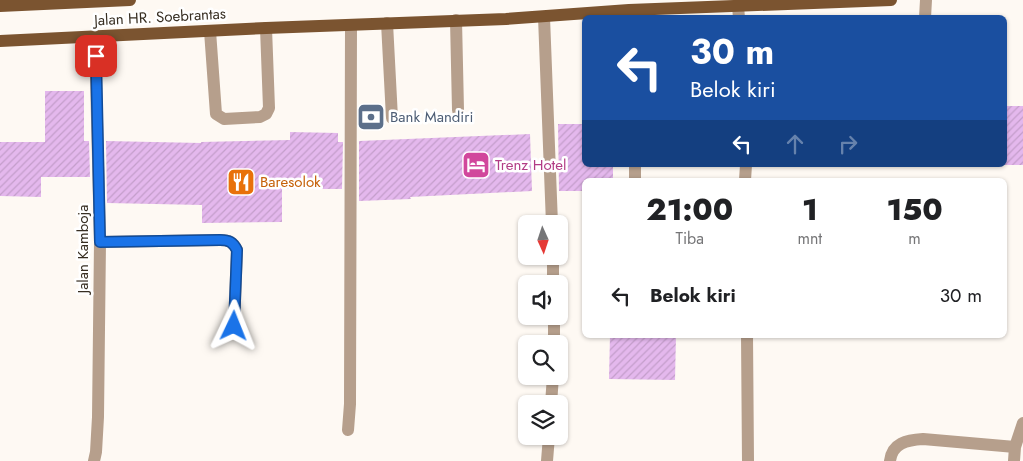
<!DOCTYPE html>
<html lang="id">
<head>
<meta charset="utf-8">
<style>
  body { margin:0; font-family:Jost,sans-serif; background:#f6f6f6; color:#202124; height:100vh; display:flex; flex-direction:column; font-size:19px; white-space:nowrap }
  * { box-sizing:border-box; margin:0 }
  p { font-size:16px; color:#757577 }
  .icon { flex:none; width:28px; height:28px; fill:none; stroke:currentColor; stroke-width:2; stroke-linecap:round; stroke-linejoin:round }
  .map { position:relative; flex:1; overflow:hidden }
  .sheet { position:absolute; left:582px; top:178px; width:425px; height:160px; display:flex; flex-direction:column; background:#fff; border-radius:8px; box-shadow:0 1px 4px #0004 }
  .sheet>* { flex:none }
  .banner { position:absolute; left:582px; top:15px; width:425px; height:152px; border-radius:8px; box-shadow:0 1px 4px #0004; background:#1a4fa0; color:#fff; overflow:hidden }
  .needle { width:32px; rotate:177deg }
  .tools { position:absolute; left:518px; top:215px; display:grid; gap:10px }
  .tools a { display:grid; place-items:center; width:50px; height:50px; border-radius:8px; background:#fff; box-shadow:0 1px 4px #0004; font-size:25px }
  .pin { position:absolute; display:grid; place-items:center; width:42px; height:42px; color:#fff; margin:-21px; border-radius:10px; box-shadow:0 2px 8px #0006 }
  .me { position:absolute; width:55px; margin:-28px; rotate:2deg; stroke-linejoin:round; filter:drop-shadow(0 0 4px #0008) }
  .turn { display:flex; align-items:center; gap:18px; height:105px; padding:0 25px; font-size:22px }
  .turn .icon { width:65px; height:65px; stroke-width:2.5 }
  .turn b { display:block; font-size:35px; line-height:42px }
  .lanes { display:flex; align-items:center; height:48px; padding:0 25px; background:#0003; justify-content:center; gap:25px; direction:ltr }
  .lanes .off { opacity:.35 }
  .eta { display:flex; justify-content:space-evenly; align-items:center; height:85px; text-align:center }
  .eta b { font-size:30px; font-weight:800; line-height:35px }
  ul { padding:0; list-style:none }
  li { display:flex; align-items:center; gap:15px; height:65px; padding:0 25px }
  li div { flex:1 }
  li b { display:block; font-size:19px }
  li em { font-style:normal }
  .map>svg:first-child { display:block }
</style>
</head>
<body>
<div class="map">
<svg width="1023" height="461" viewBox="0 0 1023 461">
  <defs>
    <pattern id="building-hatch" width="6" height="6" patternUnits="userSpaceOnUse" patternTransform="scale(1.25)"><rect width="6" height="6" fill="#e4b8ed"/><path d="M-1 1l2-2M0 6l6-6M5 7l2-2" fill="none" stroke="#c49ecb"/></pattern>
  </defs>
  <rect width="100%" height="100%" fill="#fef9f3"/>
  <path fill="url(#building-hatch)" d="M45 91H84V141H89L90 177H41V197L0 196V142H45Z
    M1005 106H1023V165H1005Z
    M558 124H585V165H613V180H585V191H559Z
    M290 132 338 133V142H343L342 189H282V222L202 223V205L107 203 106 141 201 143V142L290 140Z
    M530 134 532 191 410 197 411 199 359 201V141Z
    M610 335H676L675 380 609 379Z"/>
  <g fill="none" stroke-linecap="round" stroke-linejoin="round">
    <path stroke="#b69f8c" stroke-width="12" d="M738 6 739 18
      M544 17 552 224
      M925 18 926 0
      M456 20 458 110
      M387 23 392 118
      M210 31 216 114 224 119 260 117 266 114 269 108 266 28
      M635 165V180
      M745 180 746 165
      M100 242 220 240C229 240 233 242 237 250L234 326
      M553 256V284
      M554 316V344
      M747 335 748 461
      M551 404 553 376
      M348 430 350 404 351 26
      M94 461 96 452 98 417 100 242 95 37
      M547 461 549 436
      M890 461C892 443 907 440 923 439L1015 447
      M1014 461 1015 447 1023 423"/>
    <path stroke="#7b5430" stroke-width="12" d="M0 6 130 0
      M0 41 266 28 506 19 629 10 891 0"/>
  </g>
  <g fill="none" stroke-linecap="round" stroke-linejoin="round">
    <defs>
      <path id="route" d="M96 56 100 242 220 240C229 240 233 242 237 250L234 326"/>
    </defs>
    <use href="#route" stroke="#114b97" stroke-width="12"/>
    <use href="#route" stroke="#1a73e8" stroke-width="9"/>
  </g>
  <defs>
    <symbol id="bank-square" viewBox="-11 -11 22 22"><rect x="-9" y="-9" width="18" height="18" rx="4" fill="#5c6f8a" stroke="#fff"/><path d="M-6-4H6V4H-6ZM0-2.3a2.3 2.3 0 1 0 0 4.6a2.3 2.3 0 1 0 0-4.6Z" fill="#fff"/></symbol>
    <symbol id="hotel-square" viewBox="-11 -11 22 22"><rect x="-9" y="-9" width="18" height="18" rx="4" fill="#d1479c" stroke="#fff"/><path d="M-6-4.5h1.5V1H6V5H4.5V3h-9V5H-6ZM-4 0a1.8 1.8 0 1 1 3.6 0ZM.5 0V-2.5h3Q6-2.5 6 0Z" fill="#fff"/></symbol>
    <symbol id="restaurant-square" viewBox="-11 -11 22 22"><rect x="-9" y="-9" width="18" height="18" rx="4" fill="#e8710a" stroke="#fff"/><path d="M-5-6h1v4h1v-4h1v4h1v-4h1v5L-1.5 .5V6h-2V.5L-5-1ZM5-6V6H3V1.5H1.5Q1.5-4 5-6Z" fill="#fff"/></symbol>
  </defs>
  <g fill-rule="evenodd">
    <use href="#bank-square" x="355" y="101" width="32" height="32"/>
    <use href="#hotel-square" x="460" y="149" width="32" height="32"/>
    <use href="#restaurant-square" x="225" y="166" width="32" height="32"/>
  </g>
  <g text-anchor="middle" stroke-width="5" stroke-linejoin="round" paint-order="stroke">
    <g font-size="15" fill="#372e22" stroke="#fff">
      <text transform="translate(160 17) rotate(-3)" y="5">Jalan HR. Soebrantas</text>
      <text transform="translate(83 249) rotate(-90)" y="5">Jalan Kamboja</text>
    </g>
    <g font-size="15" fill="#4e5e75" stroke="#fff" text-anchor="start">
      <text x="390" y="122">Bank Mandiri</text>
    </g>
    <g font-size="15" fill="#b23c85" stroke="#fff" text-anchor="start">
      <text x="495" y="170">Trenz Hotel</text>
    </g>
    <g font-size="15" fill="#c56008" stroke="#fff" text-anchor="start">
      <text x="260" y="187">Baresolok</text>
    </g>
  </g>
</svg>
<div class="tools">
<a><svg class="needle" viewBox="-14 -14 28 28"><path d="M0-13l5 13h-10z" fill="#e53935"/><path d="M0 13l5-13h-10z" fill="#757577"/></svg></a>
<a><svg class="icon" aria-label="sound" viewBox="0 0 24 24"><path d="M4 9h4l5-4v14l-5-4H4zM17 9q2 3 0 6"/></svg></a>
<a><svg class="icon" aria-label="search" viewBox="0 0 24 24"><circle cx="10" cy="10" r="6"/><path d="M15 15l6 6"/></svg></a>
<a><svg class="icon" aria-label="layers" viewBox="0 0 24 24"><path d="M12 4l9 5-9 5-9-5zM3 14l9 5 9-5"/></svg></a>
</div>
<div class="pin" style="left:96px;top:56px;background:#d93025"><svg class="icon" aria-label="arrive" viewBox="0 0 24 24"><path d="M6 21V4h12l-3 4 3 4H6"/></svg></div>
<svg class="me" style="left:234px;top:326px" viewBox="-20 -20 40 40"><path d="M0-17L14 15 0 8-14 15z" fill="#1a73e8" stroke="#fff" stroke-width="4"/></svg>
<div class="banner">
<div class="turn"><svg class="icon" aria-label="left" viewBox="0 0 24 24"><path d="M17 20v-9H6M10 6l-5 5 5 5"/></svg><div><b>30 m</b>Belok kiri</div></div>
<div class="lanes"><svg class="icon" aria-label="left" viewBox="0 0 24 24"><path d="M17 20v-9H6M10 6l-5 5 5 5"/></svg><svg class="icon off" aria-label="ahead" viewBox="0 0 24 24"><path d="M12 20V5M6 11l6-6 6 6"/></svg><svg class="icon off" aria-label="right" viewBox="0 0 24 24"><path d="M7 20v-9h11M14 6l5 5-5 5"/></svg></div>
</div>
<section class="sheet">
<div class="eta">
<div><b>21:00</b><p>Tiba</p></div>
<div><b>1</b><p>mnt</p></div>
<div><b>150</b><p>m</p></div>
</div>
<ul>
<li><svg class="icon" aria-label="left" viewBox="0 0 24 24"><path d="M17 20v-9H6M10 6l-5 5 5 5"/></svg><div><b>Belok kiri</b></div><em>30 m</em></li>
</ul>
</section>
</div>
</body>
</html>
